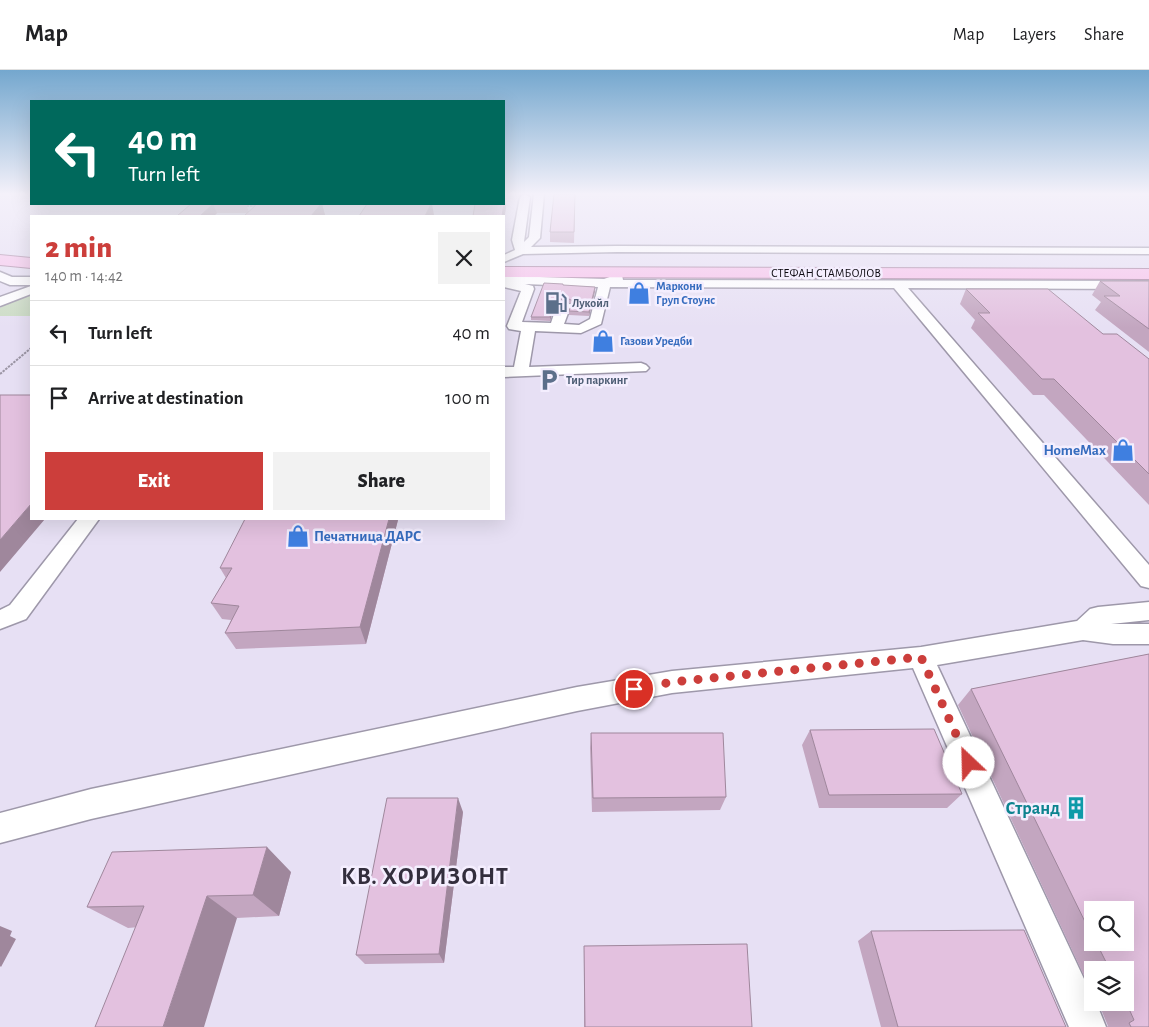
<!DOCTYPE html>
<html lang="en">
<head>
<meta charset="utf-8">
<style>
  body { margin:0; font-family:"Alegreya Sans",sans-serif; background:#f2f2f2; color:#202124; height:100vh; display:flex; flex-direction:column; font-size:19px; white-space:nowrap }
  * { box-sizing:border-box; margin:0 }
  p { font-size:16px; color:#757577 }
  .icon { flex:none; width:28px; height:28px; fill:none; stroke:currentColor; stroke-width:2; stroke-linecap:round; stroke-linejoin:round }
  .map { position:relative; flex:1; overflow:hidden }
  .drawer { position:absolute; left:30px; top:145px; width:475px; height:305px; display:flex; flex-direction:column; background:#fff; border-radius:0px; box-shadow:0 5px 20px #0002 }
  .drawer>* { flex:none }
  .hud { position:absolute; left:30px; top:30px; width:475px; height:105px; border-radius:0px; box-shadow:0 5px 20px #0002; background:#00695c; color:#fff; overflow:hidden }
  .buttons { position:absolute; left:1084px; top:831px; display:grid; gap:10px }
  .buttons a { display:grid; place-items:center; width:50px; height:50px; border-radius:0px; background:#fff; box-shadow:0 5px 20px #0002; font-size:25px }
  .pin { position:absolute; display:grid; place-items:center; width:42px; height:42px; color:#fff; margin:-21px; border:2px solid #fff; border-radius:50%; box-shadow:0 1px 5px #0007 }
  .me { position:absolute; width:55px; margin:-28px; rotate:336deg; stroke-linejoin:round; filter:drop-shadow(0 0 4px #0008) }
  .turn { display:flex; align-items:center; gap:18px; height:105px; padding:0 15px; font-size:22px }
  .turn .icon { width:65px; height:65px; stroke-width:2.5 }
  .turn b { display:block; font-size:35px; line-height:42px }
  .round { display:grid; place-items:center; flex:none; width:52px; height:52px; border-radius:0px; background:#f2f2f2 }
  .head { display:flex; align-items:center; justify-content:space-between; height:85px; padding:0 15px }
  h1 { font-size:30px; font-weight:800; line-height:38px; color:#cc3e3b }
  .primary-button { display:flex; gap:10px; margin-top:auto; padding:10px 15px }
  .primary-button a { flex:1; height:58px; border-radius:0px; background:#cc3e3b; color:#fff; font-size:20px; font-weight:800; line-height:58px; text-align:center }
  .primary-button a+a { background:#f2f2f2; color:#202124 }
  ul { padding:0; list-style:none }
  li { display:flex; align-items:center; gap:15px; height:65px; padding:0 15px; border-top:1px solid #e0e0e0 }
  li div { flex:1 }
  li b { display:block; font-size:19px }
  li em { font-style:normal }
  header { display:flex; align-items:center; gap:30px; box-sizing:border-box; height:70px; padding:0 25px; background:#fff; border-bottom:1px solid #e0e0e0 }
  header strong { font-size:24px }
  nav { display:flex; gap:28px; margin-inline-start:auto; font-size:18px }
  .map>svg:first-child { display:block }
</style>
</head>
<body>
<header>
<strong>Map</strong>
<nav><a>Map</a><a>Layers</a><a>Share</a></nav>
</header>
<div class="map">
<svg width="1149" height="957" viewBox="0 0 1149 957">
  <rect width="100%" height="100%" fill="#e7e0f4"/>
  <path fill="#ccdcc5" d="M31 222V246H0V238L15 228Z"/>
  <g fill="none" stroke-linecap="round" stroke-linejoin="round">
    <defs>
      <path id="minor" d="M524 124 530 127 524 172 529 167 534 124H544L540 168 531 177 617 176 1149 178V184L617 182 523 184 504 192V185L515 180 512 170 520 127Z
        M0 202 12 207H31V215H10L0 211Z
        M618 204 622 205 623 210H641L1149 211V219L908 218 1149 495V518L1141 516 894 218 610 217 601 254 581 263 535 261 529 297 641 293 646 295 649 298 646 301 504 307V297H514L521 261 509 259 507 256 521 221 504 217V206L604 209ZM525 214 598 217 590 249 579 255 564 254 571 235 564 231 557 235 551 253 522 252 534 219 533 216Z
        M31 216V224L0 236V227Z
        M78 449H99L26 549 0 559V540L10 535Z
        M1149 532V550L1111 554H1149V574H1113L1083 570 937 595 1092 926V932H1096L1106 957H1069L913 598 672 623 577 641 91 749 0 773V743L91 719 577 617 672 601 921 577 1077 551 1090 539 1098 537Z"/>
      <path id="highway" d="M0 185 31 188V198L0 195Z
        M504 197 1149 199V209L504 207Z"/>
    </defs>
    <use href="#minor" stroke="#9e98aa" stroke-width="3"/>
    <use href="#highway" stroke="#a6829f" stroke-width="2"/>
    <path stroke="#9b95a4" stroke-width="2" stroke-dasharray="2.5 1" stroke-linecap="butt" d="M243 136H256
      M0 304 31 278"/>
    <use href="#minor" fill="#fff" fill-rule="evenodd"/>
    <use href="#highway" fill="#f8c2eb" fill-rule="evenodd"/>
  </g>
  <path fill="#c3a6c0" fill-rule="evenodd" d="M554 124H576L575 130 574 173 550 172V162Z
    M191 134H246L249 142 257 134H322L325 145V146H244L248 143H217L214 146H177Z
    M1100 211H1149V282L1095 240 1101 232 1092 225Z
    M563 214V216L595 221 589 246 569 245V241L572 234 563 229 555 234 550 251 531 250V247Z
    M966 219 1103 264 1149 289V435L1044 325H1033L971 258 975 250 960 234Z
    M398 450 366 574 236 579 225 563 231 550 222 549 211 533 226 508 220 498Z
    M1149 584V957H1106L1108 956 1098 932H1125V900H1092V923L958 635 971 619ZM1092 840H1125V872H1092Z
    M810 660 962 724 947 738H819L802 675Z
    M591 663 726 727 720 740 592 742 590 678Z
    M463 742 444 893 365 894 356 885Z
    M291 802 279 846 237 848 128 858 87 837Z
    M871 861 1066 957H881L858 871Z
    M584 876 752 957H584Z"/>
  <path fill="#9f879c" d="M505 128 506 138 504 151V146H502Z
    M213 134 217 143 214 146H200Z
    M321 134H322L325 145V146H311Z
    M431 134H432L434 145 433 146H425Z
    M595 217V221L589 246V242Z
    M563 226V229L555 234 550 251V247L555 231Z
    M31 434V449H45L0 502V470Z
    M389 449H398V450L366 574 360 557Z
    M458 728 463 742 444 893 439 884Z
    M267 777 291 802 279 846 253 825Z
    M207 826 237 848 204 957H163Z
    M0 856 12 861 10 866 16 869 1 897 0 896Z"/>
  <path fill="#e3c1df" stroke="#9f879c" d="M554 124H575L574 162H550Z
    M504 128H505L502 146H473L475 134H504Z
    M191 134H213L200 146H177Z
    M257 134H321L311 146H244Z
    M367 134H431L425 146H359Z
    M1100 211H1149V259L1104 226H1120Z
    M544 213 563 214V215L595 217 589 242 569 241 573 231 563 226 555 231 550 247H531Z
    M966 219H1048L1103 264H1117L1149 289V404L1054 309H1042L978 243H990Z
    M0 325H31V434L0 470Z
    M245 449H389L360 557 225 563 239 536 211 533 232 498H220Z
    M1149 584V957H1131L1129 953 1134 950 1125 930V900H1110L1096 872H1125V840H1092V866L971 619Z
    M934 659 962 724 829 725 810 660Z
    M591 663H723L726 727 593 728Z
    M387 728H458L439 884 356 885Z
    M267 777 253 825 207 826 163 957H95L144 836 87 837 112 782Z
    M1024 860 1066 957H898L871 861Z
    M747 874 752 957H585L584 876Z"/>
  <linearGradient id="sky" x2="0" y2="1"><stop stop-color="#74a7ce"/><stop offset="0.48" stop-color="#f4f1fa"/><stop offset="1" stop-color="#f4f1fa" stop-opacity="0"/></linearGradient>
  <rect width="1149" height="258" fill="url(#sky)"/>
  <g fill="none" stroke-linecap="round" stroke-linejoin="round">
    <path stroke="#cc3e3b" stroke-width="9" stroke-dasharray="0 16.2" d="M634 619 672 612 921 587 969 693"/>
  </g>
  <defs>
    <symbol id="shop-bare" viewBox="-9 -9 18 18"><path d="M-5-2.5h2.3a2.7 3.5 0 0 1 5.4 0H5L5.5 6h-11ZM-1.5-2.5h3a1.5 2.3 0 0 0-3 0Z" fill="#3f7fe0" stroke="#f4eefe" stroke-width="2.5" paint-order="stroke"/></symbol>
    <symbol id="fuel-bare" viewBox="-9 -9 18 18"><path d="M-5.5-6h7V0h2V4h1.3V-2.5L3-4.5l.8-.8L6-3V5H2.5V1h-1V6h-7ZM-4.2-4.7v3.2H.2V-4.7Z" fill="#5c6f8a" stroke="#f4eefe" stroke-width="2.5" paint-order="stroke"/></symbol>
    <symbol id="parking-bare" viewBox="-9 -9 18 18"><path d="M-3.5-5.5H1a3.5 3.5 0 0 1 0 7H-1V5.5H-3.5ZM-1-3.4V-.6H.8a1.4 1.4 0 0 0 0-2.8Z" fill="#5c6f8a" stroke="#f4eefe" stroke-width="2.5" paint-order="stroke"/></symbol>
    <symbol id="building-bare" viewBox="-9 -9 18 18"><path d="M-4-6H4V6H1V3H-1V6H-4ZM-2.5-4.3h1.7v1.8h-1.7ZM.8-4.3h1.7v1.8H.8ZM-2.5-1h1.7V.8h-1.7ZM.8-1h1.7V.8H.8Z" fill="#0f9aa8" stroke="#f4eefe" stroke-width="2.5" paint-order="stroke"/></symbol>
  </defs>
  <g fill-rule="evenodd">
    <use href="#shop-bare" x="623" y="207" width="32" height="32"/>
    <use href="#fuel-bare" x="540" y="217" width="32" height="32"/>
    <use href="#shop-bare" x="587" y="255" width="32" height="32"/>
    <use href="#parking-bare" x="533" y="294" width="32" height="32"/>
    <use href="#shop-bare" x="1107" y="364" width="32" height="32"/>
    <use href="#shop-bare" x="282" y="450" width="32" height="32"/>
    <use href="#building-bare" x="1060" y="722" width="32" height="32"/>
  </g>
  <g text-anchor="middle" stroke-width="5" stroke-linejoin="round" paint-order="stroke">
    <g font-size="12" fill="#0e0b12" stroke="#f4eefe">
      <text x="826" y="207">СТЕФАН СТАМБОЛОВ</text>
    </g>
    <g font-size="12" font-weight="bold" fill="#366cbe" stroke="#f4eefe" text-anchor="start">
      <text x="656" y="220">Маркони<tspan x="656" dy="14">Груп Стоунс</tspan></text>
      <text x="620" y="275">Газови Уредби</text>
    </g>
    <g font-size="12" font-weight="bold" fill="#4e5e75" stroke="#f4eefe" text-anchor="start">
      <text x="572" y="237">Лукойл</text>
      <text x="566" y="314">Тир паркинг</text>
    </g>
    <g font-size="15" font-weight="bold" fill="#366cbe" stroke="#f4eefe" text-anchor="end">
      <text x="1106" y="385">HomeMax</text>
      <text x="314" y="471" text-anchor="start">Печатница ДАРС</text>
    </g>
    <g font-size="18" font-weight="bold" fill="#0d838f" stroke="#f4eefe" text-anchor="end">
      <text x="1060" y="744">Странд</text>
    </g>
    <g font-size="24" font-weight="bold" letter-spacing="1" fill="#332e3d" stroke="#f4eefe">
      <text x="425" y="814">КВ. ХОРИЗОНТ</text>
    </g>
  </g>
</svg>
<div class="buttons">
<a><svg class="icon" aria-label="search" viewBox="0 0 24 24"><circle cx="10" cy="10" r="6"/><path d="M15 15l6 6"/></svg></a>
<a><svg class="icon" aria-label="layers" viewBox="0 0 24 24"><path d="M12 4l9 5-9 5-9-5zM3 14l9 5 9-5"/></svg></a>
</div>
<div class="pin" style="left:634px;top:619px;background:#d93025"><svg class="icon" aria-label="arrive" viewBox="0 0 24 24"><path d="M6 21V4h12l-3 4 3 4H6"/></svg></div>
<svg class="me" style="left:969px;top:693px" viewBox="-20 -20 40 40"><circle r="19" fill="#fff"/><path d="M0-13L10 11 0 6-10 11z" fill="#cc3e3b"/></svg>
<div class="hud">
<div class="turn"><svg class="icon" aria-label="left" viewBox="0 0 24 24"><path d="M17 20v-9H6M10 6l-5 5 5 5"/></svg><div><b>40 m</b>Turn left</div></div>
</div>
<section class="drawer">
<div class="head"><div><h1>2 min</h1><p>140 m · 14:42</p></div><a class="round"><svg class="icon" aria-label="close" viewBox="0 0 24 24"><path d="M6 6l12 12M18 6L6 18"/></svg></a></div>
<ul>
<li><svg class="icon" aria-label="left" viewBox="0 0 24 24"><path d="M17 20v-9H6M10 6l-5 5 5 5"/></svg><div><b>Turn left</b></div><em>40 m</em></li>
<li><svg class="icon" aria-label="arrive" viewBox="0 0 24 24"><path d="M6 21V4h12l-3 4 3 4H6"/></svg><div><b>Arrive at destination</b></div><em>100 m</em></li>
</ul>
<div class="primary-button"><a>Exit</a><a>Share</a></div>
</section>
</div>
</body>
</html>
